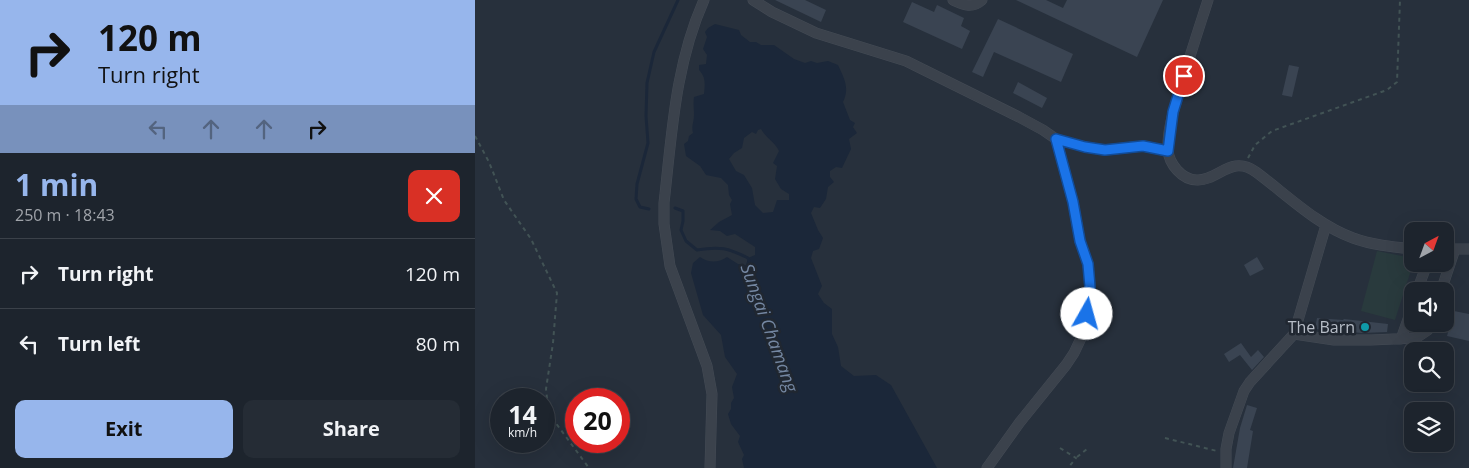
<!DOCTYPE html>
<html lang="en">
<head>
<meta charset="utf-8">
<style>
  body { margin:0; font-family:"Open Sans",sans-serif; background:#252c35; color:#f1f3f6; height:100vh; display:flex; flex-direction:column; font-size:19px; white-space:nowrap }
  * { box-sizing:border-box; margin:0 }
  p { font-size:16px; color:#a0a4aa }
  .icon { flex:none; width:28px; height:28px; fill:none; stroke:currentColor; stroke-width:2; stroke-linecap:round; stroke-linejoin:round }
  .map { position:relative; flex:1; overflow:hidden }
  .side { display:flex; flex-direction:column; background:#1d242d; width:475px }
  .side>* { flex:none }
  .guide { background:#97b6ec; color:#111; overflow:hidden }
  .needle { width:32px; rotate:41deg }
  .buttons { position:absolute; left:929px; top:222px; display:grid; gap:10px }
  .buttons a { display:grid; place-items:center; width:50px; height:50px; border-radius:10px; background:#1d242d; box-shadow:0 5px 20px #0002,0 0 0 1px #3b4149; font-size:25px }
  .speed { position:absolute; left:15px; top:388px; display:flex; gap:10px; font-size:25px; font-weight:700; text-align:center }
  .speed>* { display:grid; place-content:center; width:65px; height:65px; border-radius:50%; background:#1d242d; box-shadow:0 5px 20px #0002,0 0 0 1px #3b4149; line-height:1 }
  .speed small { font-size:12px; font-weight:400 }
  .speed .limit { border:8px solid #d22; background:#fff; color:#111 }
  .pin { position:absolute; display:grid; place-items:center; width:42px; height:42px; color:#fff; margin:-21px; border:2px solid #fff; border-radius:50%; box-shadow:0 1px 5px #0007 }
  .me { position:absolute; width:55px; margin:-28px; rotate:7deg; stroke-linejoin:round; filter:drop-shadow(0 0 4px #0008) }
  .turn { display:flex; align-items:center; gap:18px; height:105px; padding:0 15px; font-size:22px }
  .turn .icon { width:65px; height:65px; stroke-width:2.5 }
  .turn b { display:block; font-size:35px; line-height:42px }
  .lanes { display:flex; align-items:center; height:48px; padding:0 15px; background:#0003; justify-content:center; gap:25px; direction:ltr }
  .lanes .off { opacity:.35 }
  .round { display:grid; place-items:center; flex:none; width:52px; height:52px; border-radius:10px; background:#252c35 }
  .summary { display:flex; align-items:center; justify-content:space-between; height:85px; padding:0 15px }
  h1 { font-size:30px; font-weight:700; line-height:38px; color:#97b6ec }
  .primary-button { display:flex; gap:10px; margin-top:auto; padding:10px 15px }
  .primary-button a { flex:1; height:58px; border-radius:10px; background:#97b6ec; color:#111; font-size:20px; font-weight:700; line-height:58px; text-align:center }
  .primary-button a+a { background:#252c35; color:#f1f3f6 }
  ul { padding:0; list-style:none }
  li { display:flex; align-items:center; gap:15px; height:70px; padding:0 15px; border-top:1px solid #3b4149 }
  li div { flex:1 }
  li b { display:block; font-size:19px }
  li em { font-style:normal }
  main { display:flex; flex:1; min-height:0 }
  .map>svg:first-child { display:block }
</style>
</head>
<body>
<main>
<section class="side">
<div class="guide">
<div class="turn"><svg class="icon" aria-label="right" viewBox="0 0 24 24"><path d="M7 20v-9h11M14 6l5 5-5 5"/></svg><div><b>120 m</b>Turn right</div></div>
<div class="lanes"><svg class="icon off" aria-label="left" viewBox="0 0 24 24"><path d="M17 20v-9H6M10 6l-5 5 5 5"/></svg><svg class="icon off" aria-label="ahead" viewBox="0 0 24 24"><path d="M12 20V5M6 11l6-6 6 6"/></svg><svg class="icon off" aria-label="ahead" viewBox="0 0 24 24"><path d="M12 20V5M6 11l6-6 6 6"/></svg><svg class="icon" aria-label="right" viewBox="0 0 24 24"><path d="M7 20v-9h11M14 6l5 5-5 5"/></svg></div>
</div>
<div class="summary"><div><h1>1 min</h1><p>250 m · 18:43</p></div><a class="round" style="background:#d93025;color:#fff"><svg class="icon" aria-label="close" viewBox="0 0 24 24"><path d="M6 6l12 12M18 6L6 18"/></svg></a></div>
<ul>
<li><svg class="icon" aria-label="right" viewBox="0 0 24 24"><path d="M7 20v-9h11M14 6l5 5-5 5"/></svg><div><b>Turn right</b></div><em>120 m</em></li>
<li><svg class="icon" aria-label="left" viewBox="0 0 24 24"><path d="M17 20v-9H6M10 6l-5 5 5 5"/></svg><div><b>Turn left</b></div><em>80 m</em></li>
</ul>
<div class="primary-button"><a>Exit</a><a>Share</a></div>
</section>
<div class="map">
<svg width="994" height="468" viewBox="0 0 994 468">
  <rect width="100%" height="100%" fill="#27303c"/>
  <path fill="#293a3d" d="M902 251 937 258 938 264 920 320 886 311Z"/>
  <path fill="#1b2739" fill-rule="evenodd" d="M240 24 264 30 266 35 275 42H281L286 45H299L319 59 330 63 336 61 342 63 353 61 363 65C369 78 375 88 368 102L375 120 380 123 378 127 382 133 374 139 376 149 367 168 361 167 355 171V177L359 182 353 187 351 199 345 208 339 207 336 213 343 230 348 238 344 249 338 251 336 258 347 286 343 294 349 303 357 309V334L363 347 366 366 379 376 401 375 416 385 462 468H269L267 459 269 455 263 442 265 436 256 424 253 414 256 409V403L259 398 257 387 262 374 250 357 246 335 228 315 216 273 218 263 225 257C234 263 243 263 252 257L263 264 271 265 273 258 280 255V247L260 234 252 236 245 231 235 230 244 222 257 215 255 204 257 200 254 195 253 185 246 178 231 175 225 166 211 156 209 144 213 141 214 136 218 133C216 126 219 122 219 115 219 108 218 103 219 97L229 94C230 84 231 77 224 70V65L231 64 232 55 228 49 232 37 230 32 233 28ZM286 129C291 138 300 142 304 151L298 163 302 166 300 179 306 189 314 194V200H302L298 212 288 213 280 205 277 188 269 175 261 171 254 159 259 153 267 148 269 138 277 132 281 134 283 130Z"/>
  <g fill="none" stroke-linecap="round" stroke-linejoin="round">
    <path stroke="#1b2739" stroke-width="3" d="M200 208 208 211V221L206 230 211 241 222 250C245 246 253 248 273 258L274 261
      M174 209 165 207 161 199 162 184 173 143 171 116 172 83 179 52 203 0"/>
  </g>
  <path fill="#3a4452" d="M300 0H330L351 10 346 22Z
    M541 0H571L588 8 592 0H688L662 57Z
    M437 2 459 12 462 5 489 18 486 26 495 31 487 49 428 22Z
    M523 19 598 54 586 82 519 52 508 77 497 72Z
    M814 65 824 67 817 97 807 95Z
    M543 82 572 98 567 108 538 93Z
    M782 257 789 269 775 276 769 265Z
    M979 311 994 314V341L972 336Z
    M842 318 868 320 869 319 913 324 912 332 887 333 840 329Z
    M766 343 776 357 783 350 789 357 777 370 765 355 754 362 749 354Z
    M772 405 782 408 775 430 778 431 772 468H758L765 428Z"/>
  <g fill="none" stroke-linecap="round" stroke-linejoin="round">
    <defs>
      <path id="minor" d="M229 0C200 65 197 133 189 203V224L195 266 232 366 237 394 235 468
        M278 0 297 12 341 33 431 61 544 117 568 130 581 139 610 147 630 150 668 146 693 151
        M478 0C489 5 497 9 507 0
        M733 0C724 28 715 55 707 83 701 104 692 127 693 150 694 164 707 180 722 180 743 181 756 154 781 172 812 195 842 225 878 238 897 245 918 247 938 249
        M970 249H994
        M942 291 952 264
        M966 291 980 249
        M819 334 859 340H896L941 338 953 330 955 324
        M926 339 938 305
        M512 468 545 422 591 365 599 353 608 334 615 287 613 264 605 241 598 202 581 139
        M751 468V449L754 433 769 391 775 382 819 334 851 225"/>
    </defs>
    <use href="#minor" stroke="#444b55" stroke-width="11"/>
    <path stroke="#425355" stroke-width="2" stroke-dasharray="4 4" stroke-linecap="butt" d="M0 136 14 162 29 200 56 239 82 293 78 343 71 389 73 408 80 422 114 468
      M773 158 780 145 797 131 912 90 922 82 925 0
      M690 438 742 451
      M585 448 601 458 593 468
      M602 457 612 449"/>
    <use href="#minor" stroke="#3b424c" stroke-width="10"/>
  </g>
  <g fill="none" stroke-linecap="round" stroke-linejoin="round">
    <defs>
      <path id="route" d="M612 314 615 287 613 264 605 241 598 202 581 139 610 147 630 150 668 146 693 151 698 112 709 76"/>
    </defs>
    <use href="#route" stroke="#114b97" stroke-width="12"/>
    <use href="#route" stroke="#1a73e8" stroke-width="9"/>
  </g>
  <circle fill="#0f9aa8" stroke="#202731" stroke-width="2" cx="890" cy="327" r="5"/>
  <g text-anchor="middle" stroke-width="5" stroke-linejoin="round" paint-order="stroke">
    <g font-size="16" fill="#b7bdc7" stroke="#202731" text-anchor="end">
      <text x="880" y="333">The Barn</text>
    </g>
    <g font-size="18" font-style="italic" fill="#7487a2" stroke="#202731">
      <text transform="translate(294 328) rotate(70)" y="6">Sungai Chamang</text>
    </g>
  </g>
</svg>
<div class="buttons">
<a><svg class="needle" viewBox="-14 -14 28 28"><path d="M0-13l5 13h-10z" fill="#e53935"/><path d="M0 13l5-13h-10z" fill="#a0a4aa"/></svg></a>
<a><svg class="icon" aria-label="sound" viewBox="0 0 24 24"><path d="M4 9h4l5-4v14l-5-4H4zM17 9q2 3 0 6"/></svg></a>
<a><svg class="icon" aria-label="search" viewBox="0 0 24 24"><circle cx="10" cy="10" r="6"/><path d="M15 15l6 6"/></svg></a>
<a><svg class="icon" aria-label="layers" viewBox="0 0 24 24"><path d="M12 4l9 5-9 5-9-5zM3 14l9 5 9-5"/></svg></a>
</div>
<div class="speed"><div>14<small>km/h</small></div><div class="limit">20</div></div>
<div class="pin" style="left:709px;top:76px;background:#d93025"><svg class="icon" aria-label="arrive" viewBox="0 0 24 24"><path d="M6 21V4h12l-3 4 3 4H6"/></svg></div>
<svg class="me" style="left:612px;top:314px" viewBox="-20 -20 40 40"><circle r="19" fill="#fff"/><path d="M0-13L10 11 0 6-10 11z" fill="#1a73e8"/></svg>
</div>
</main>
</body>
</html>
